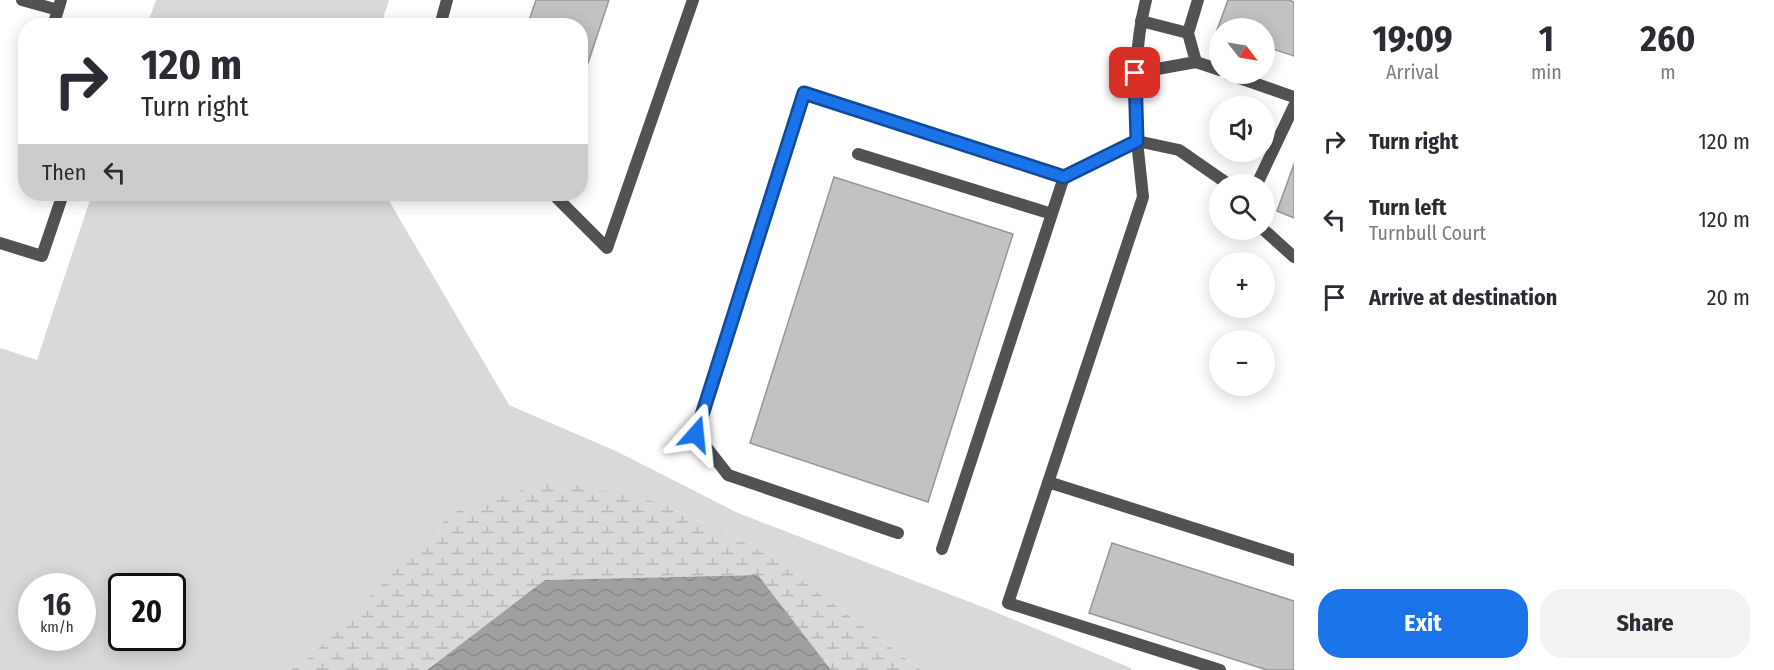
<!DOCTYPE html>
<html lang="en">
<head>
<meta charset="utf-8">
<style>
  body { margin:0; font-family:"Fira Sans Condensed",sans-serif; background:#f2f2f3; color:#2b2b33; height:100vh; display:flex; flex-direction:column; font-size:22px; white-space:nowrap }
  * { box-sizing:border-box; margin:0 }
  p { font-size:20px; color:#7c7c81 }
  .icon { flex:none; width:33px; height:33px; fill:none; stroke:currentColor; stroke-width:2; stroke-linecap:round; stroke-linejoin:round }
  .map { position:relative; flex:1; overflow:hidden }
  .details { display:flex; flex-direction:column; background:#fff; width:480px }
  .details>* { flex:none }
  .banner { position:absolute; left:18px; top:18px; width:570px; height:183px; border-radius:24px; box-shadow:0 3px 15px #0003; background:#fff; color:#2b2b33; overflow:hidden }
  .needle { width:39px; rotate:121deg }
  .fabs { position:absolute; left:1209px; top:18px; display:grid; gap:12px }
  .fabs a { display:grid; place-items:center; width:66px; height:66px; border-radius:50%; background:#fff; box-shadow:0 3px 15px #0003; font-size:30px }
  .speed { position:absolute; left:18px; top:573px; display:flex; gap:12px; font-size:30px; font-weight:700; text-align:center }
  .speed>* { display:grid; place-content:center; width:78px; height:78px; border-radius:50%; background:#fff; box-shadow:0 3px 15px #0003; line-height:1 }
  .speed small { font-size:15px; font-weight:400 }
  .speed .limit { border:3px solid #111; border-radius:9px; background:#fff; color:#111 }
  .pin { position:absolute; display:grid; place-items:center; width:51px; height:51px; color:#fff; margin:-26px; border-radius:12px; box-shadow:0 3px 9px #0006 }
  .me { position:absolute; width:66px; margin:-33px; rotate:18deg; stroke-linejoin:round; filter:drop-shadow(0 0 4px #0008) }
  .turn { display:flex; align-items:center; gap:21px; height:126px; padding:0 24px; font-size:27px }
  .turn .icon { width:78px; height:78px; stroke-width:2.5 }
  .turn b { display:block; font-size:42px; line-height:51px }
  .then { display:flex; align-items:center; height:57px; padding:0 24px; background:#0003; gap:12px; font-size:22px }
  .eta { display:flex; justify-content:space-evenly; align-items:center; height:102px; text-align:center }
  .eta b { font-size:36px; font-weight:700; line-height:42px }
  .primary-button { display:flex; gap:12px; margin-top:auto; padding:12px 24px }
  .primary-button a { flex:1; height:69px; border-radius:24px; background:#1a73e8; color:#fff; font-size:24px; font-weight:700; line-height:69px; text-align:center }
  .primary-button a+a { background:#f2f2f3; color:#2b2b33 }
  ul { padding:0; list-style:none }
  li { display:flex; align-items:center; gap:18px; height:78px; padding:0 24px }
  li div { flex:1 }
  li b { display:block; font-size:22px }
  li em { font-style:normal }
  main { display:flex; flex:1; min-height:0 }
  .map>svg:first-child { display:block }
</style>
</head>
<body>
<main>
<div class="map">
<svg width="1294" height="670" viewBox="0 0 1294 670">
  <defs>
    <pattern id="wetland-marsh" width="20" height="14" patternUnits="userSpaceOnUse" patternTransform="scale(1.5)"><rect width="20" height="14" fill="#d9d9d9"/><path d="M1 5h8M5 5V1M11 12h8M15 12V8" fill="none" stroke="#b8b8b8"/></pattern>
    <pattern id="water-waves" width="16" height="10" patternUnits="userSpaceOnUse" patternTransform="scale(1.5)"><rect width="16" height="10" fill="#a0a0a0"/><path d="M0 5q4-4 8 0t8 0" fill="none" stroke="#888"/></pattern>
  </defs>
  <rect width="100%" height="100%" fill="#fff"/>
  <path fill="#d9d9d9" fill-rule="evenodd" d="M156 0H389L381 25H147Z
    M92 194H385L509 405 616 451 738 513 988 609 1131 668V670H921L766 553 661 503 307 660 290 670H0V348L37 360ZM32 586H82V638H32ZM122 586H172V638H122Z"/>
  <path fill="url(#wetland-marsh)" d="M553 480 661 503 766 553 921 670H831L758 575 546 580 427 670H290L307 660 452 513Z"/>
  <path fill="url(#water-waves)" d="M758 575 831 670H427L545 580Z"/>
  <path fill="#c2c2c2" stroke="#969696" stroke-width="1.5" d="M536 0H609L585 72 580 70V26H527Z
    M1228 0H1289L1294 2V56L1264 46V28L1217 30Z
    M1294 164V218L1277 211Z
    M834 177 1013 234 928 502 750 443Z
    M1112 543 1294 601V670H1267L1089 613Z"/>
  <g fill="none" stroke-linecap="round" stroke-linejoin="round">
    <path stroke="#525252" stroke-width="12" d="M22 0 58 10 61 0
      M1141 21 1188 33 1196 62
      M53 26 58 10
      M440 26 447 0
      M1188 33 1198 0
      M1135 73 1196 62 1220 70
      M1228 74 1294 97
      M1137 141 1143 197 1008 603 1220 670
      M858 154 1052 214
      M1257 184 1294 106
      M553 194 607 248 693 0
      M1264 230 1294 257
      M0 243 42 256 63 194
      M1048 482 1294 560
      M898 533 728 475 696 434 804 93 1064 177
      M942 549 1064 177 1137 141 1179 150 1228 184"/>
    <path stroke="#525252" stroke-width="12" d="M1137 141C1135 93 1134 47 1146 0"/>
  </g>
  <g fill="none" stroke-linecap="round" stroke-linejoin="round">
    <defs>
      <path id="route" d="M696 434 804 93 1064 177 1137 141 1135 73"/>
    </defs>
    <use href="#route" stroke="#114b97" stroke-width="15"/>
    <use href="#route" stroke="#1a73e8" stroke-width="10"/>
  </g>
</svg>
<div class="fabs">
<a><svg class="needle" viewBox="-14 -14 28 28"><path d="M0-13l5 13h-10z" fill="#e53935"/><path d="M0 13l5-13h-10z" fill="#7c7c81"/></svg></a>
<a><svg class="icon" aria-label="sound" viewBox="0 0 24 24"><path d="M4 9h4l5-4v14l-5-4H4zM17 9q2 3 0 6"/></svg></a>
<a><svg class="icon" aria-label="search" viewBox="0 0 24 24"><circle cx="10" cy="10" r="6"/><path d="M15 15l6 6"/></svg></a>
<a>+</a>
<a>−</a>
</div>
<div class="speed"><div>16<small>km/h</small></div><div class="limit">20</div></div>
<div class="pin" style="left:1135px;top:73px;background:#d93025"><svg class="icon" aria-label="arrive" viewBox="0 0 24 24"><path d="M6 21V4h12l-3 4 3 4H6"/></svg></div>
<svg class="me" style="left:696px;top:434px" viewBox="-20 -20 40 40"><path d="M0-17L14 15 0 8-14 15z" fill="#1a73e8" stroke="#fff" stroke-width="4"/></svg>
<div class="banner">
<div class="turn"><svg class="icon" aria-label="right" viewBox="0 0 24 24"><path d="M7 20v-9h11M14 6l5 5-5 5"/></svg><div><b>120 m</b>Turn right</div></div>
<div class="then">Then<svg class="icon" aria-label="left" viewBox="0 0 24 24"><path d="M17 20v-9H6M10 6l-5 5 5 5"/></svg></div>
</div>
</div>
<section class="details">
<div class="eta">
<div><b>19:09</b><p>Arrival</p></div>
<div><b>1</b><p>min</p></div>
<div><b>260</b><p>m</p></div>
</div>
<ul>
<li><svg class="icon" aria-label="right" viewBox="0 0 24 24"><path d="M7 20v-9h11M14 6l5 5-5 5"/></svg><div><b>Turn right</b></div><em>120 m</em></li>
<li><svg class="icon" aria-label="left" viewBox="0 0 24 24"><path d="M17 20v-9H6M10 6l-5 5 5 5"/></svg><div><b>Turn left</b><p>Turnbull Court</p></div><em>120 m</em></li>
<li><svg class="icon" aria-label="arrive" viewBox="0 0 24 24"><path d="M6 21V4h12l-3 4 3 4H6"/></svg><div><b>Arrive at destination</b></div><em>20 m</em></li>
</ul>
<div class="primary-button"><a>Exit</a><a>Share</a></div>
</section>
</main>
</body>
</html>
